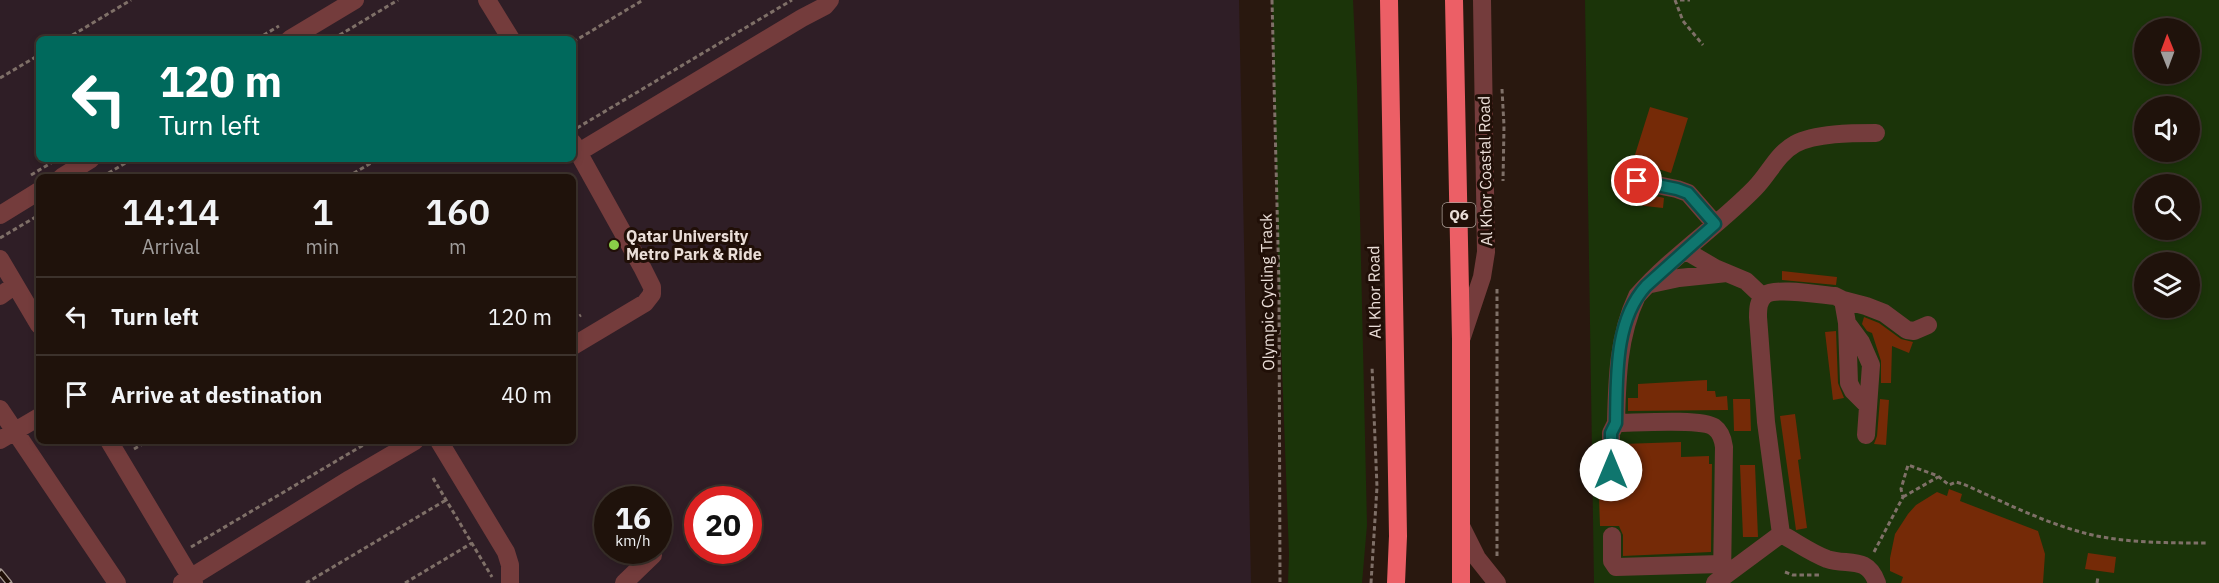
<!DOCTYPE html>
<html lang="en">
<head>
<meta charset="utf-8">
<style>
  body { margin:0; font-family:"IBM Plex Sans",sans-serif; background:#2c2019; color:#f1f3f6; height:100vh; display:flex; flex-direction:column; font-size:22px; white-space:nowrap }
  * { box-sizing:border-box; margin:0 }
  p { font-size:20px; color:#a19e9d }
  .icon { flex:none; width:33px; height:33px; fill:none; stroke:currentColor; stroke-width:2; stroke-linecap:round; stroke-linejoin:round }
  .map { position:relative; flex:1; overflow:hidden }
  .details { position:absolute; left:36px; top:174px; width:540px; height:270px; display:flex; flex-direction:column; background:#1f120b; border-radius:9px; box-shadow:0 3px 9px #0003,0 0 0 2px #3c322c }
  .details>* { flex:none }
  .top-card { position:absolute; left:36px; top:36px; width:540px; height:126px; border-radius:9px; box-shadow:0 3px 9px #0003,0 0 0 2px #3c322c; background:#00695c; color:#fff; overflow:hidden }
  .needle { width:39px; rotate:359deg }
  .fabs { position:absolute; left:2134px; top:18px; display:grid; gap:12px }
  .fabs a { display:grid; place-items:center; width:66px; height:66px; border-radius:50%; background:#1f120b; box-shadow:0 3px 9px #0003,0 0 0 2px #3c322c; font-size:30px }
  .speed { position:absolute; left:594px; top:486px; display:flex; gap:12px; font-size:30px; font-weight:700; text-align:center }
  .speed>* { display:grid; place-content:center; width:78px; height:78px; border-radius:50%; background:#1f120b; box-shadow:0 3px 9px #0003,0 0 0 2px #3c322c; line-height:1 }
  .speed small { font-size:15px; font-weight:400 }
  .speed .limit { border:9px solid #d22; background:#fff; color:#111 }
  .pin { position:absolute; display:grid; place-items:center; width:51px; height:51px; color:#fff; margin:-26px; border:3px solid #fff; border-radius:50%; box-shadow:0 2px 6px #0007 }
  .me { position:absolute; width:66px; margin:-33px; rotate:0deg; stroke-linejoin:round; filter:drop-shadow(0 0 4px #0008) }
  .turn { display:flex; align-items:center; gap:21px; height:126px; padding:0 24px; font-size:27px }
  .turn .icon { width:78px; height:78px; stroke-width:2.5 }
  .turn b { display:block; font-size:42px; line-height:51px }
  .eta { display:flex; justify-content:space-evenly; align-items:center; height:102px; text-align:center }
  .eta b { font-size:36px; font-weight:600; line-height:42px }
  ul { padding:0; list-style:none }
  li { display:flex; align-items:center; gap:18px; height:78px; padding:0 24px; border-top:2px solid #3c322c }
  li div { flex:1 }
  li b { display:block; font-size:22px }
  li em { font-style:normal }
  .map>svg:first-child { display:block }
</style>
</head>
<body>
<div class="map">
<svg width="2219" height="583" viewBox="0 0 2219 583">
  <rect width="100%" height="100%" fill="#29180f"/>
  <path fill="#2f1e26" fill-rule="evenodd" d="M0 0H1239L1251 583H0ZM39 39H573V159H39ZM39 177H573V441H39ZM608 500H658V550H608ZM698 500H748V550H698Z"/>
  <path fill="#1b3409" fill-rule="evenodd" d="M1272 0H1353L1357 85 1367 525 1362 583H1288L1289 554 1279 287Z
    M1585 0H2219V583H1594ZM2145 28H2190V74H2145ZM2145 106H2190V152H2145ZM2145 184H2190V230H2145ZM2145 262H2190V308H2145Z"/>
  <path fill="#752a07" d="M1650 107 1688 118 1671 173 1633 161Z
    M1637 192 1664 198 1663 208 1636 205Z
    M1782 271 1837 277 1836 285 1782 280Z
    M1864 317 1879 323 1901 339 1913 342 1909 353 1892 346 1891 383H1881V361L1872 333 1867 331 1862 324Z
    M1836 331 1838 383 1844 398 1833 400 1825 332Z
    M1707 380V391H1715L1716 397 1727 396 1728 410 1628 411V398H1638V384Z
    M1733 399H1750L1751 431H1734Z
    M1880 399 1889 400 1886 445 1874 444 1877 436Z
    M1795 414 1801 459 1798 460 1807 528 1796 530 1780 416Z
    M1681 442V457L1709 456V464H1712L1711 552 1623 556V535L1619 526H1600L1599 497H1618L1617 479 1622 470V444Z
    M1740 465H1755L1758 537H1743Z
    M1949 489 1962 494 1960 501 2038 531 2045 554 2043 583H1901L1903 577 1890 571V558L1895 534 1908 514 1916 505 1937 492 1947 496Z
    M2088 553 2116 557 2114 573 2085 569Z"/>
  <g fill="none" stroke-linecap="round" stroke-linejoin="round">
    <path stroke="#7f7068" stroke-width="3" stroke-dasharray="4.5 3" stroke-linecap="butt" d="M1272 0 1279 287 1280 583
      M1675 0 1683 21 1703 45
      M1680 0H1690
      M66 39 131 0
      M257 39 279 26
      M333 39 398 0
      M573 42 643 0
      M0 78 39 55
      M1502 89 1504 126 1503 181
      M577 128 792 0
      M31 175 51 163
      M102 177 132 159
      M347 177 378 159
      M0 238 39 215
      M573 320 581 315
      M134 449 148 441
      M433 478 492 577
      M1903 497 1938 477
      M191 547 370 441
      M1874 552 1903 497 1901 489 1908 465 1938 476 1949 485 1956 482 1963 484C2006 503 2050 526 2097 536 2133 543 2171 543 2208 543
      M1497 556V287
      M1785 572 1793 575H1819
      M306 583 446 500
      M405 583 472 543
      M1371 583 1377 487 1372 366
      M2097 583 2098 577"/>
    <path stroke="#743c3c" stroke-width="18" d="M487 0 511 39
      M290 39 355 0
      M573 143 642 267 652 287V294L645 303 573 346
      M579 152 802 18 825 6 830 0
      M62 177 91 159
      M1637 181 1677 189 1688 193 1715 224
      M0 215 39 191
      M1686 251 1715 268 1746 281 1763 297
      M0 259 39 325
      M1651 284 1679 278 1727 273
      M0 296 15 285
      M1843 300 1866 306 1884 313 1907 330 1914 331 1928 325
      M1847 323 1861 342 1871 365 1866 435
      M1462 337 1482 277 1486 252 1482 0
      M0 409 117 583
      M1616 423C1635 423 1701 418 1714 427 1721 432 1723 439 1724 447L1722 578
      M0 440 39 417
      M109 441 194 583
      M439 441 506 552 510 565V583
      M1611 470V433L1616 423C1617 379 1618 336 1637 296 1672 256 1718 226 1755 188 1769 174 1777 154 1795 144 1815 133 1853 133 1876 133
      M1462 528 1477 558 1497 583
      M1781 534 1766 422 1758 317C1758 309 1758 301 1765 295 1776 287 1821 295 1835 296L1843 300 1847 323 1849 383 1853 391 1868 406
      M1781 534C1796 542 1811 553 1827 559 1848 566 1867 555 1877 583
      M1612 536V561L1616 567 1721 564
      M182 583 350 479 415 441
      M624 583 653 555
      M1715 583 1781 534"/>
    <path stroke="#ec5f66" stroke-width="18" d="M1389 0 1398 536 1396 583
      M1454 0 1461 339V583"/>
    <defs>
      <path id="rail" d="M0 572 9 583"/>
    </defs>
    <use href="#rail" stroke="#a89b94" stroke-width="7"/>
    <use href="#rail" stroke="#200f07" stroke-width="4.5" stroke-dasharray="14" stroke-linecap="butt"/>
  </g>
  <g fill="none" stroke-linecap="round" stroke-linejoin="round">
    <defs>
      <path id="route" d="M1611 470V433L1616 423C1617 378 1614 321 1646 286L1715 224 1688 193 1677 189 1637 181"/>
    </defs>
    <use href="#route" stroke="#0a4d48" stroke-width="15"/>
    <use href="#route" stroke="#0f766e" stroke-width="10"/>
  </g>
  <circle fill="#89cf48" stroke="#200f07" stroke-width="2" cx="614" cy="245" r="6"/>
  <g text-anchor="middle" stroke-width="6" stroke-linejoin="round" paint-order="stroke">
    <rect fill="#200f07" stroke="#ada099" stroke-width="1.5" x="1442.5" y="203" width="33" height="24" rx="4.5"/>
    <g font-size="15" font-weight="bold" fill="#eaded8">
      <text x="1459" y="220">Q6</text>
    </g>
    <g font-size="16" fill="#eaded8" stroke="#200f07">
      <text transform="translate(1485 171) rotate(-91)" y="6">Al Khor Coastal Road</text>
      <text transform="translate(1267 292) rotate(-91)" y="6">Olympic Cycling Track</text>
      <text transform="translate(1374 292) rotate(-91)" y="6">Al Khor Road</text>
    </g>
    <g font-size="16" font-weight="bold" fill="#eaded8" stroke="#200f07" text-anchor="start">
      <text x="626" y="242">Qatar University<tspan x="626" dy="18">Metro Park &amp; Ride</tspan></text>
    </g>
  </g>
</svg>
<div class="fabs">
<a><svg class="needle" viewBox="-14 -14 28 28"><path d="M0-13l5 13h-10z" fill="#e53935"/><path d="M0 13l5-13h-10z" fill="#a19e9d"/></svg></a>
<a><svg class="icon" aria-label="sound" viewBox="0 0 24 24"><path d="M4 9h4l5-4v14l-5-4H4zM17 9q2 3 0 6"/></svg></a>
<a><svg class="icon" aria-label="search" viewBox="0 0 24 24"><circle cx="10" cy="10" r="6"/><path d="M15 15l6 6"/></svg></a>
<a><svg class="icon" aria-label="layers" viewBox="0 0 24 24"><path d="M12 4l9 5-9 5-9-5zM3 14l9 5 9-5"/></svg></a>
</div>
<div class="speed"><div>16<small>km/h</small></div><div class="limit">20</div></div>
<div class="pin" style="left:1637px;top:181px;background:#d93025"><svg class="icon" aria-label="arrive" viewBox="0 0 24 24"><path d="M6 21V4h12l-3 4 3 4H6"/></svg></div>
<svg class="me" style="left:1611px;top:470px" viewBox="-20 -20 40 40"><circle r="19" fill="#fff"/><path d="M0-13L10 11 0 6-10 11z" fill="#0f766e"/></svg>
<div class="top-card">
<div class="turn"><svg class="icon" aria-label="left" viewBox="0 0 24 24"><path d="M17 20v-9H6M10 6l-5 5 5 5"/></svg><div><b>120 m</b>Turn left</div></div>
</div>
<section class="details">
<div class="eta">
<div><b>14:14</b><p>Arrival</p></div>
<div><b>1</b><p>min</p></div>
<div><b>160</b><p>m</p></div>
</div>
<ul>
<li><svg class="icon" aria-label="left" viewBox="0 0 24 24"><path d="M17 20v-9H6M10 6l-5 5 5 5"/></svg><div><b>Turn left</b></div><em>120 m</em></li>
<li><svg class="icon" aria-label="arrive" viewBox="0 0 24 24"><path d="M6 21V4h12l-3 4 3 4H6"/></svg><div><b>Arrive at destination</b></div><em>40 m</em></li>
</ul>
</section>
</div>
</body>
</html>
